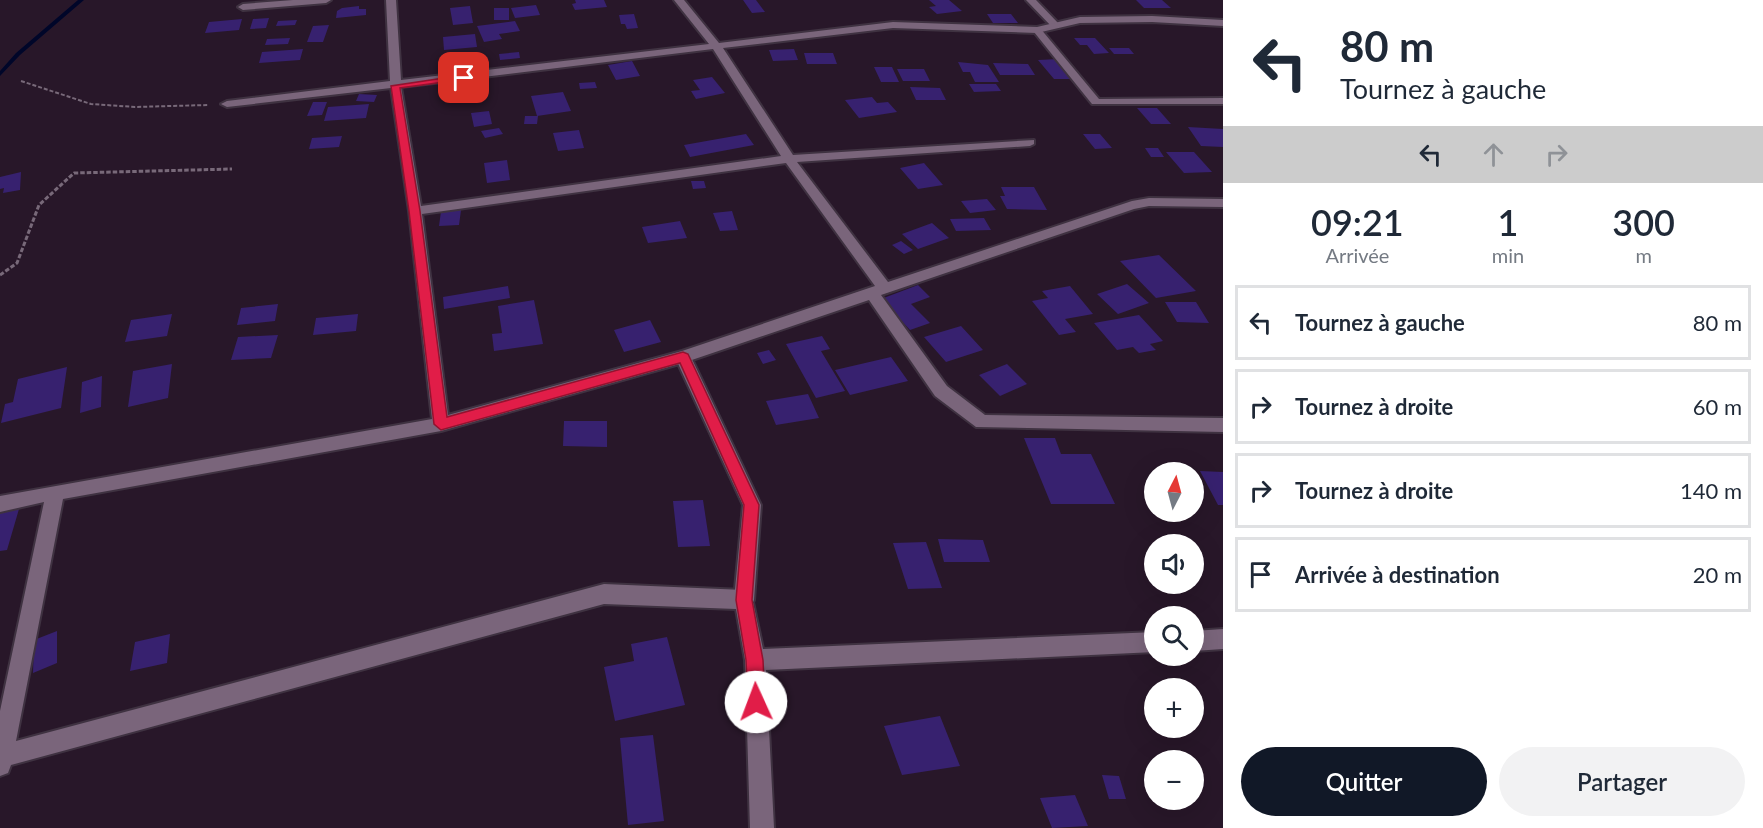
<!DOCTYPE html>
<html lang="fr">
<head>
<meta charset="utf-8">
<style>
  body { margin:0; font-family:Lato,sans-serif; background:#f2f2f3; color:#1f2937; height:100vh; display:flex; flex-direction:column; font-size:22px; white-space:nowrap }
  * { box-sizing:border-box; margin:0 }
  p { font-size:20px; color:#747a83 }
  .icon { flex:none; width:33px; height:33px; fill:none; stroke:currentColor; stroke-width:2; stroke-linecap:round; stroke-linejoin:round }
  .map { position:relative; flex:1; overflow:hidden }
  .sheet { display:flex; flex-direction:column; background:#fff; width:540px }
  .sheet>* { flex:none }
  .guide { background:#fff; color:#1f2937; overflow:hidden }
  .needle { width:39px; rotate:6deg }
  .buttons { position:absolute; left:1144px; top:462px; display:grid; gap:12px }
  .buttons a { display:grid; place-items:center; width:60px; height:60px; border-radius:50%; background:#fff; box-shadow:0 6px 24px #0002; font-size:30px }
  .pin { position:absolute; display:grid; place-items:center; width:51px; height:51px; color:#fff; margin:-26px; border-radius:12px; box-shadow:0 3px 9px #0006 }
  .me { position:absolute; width:66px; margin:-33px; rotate:358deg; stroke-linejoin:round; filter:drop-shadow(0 0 4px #0008) }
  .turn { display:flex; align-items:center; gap:21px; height:126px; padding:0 18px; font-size:27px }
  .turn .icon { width:78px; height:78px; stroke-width:2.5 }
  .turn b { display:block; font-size:42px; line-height:51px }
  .lanes { display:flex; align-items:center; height:57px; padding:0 18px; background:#0003; justify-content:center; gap:30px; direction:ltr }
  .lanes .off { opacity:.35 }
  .eta { display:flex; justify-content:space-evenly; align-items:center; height:102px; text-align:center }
  .eta b { font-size:36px; font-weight:600; line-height:42px }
  .button { display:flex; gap:12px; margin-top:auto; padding:12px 18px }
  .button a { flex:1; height:69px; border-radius:36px; background:#111827; color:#fff; font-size:24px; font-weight:600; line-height:69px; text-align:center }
  .button a+a { background:#f2f2f3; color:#1f2937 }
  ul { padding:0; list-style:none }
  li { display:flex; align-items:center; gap:18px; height:75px; margin:0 12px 9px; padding:0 6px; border:3px solid #e0e1e3; border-radius:0px }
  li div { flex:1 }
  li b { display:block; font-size:22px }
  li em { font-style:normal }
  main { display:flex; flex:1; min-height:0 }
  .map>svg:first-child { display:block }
</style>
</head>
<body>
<main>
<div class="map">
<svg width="1223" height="828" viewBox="0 0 1223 828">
  <rect width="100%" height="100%" fill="#281729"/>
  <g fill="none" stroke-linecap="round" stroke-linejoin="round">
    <path fill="#000629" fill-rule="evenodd" d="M78 0H84L20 55 0 76V71L16 53Z"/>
  </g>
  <path fill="#37216f" d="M575 0H604L607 7 575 10 572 4 576 3Z
    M743 0H756L765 12 752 13Z
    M929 0H949L962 11 937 14 929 7 936 6Z
    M1136 0H1162L1171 8H1144Z
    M536 5 540 15 515 18 511 8Z
    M359 6V9H366V15L336 18 337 11 342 8Z
    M470 6 473 23 453 25 450 8Z
    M494 8H509V20H494Z
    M634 14 638 28 627 29 625 24H621L619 15Z
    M987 14H1011L1018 23H993Z
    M269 18 266 28 250 29 253 19Z
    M242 19 239 30 205 33 209 22Z
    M297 20 295 25 276 26 278 21Z
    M515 21 520 31 499 34 502 39 484 42 477 26Z
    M329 25 323 42H307L313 26Z
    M475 34 477 47 444 50 443 37Z
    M290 38 288 44 265 45 267 39Z
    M1074 38H1095L1109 53 1094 54 1087 45H1080Z
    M1109 48H1129L1134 54H1114Z
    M303 49 300 60 259 63 262 52Z
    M794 49 798 60 773 61 769 50Z
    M519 52 520 58 500 60 499 54Z
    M804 53H833L837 64H807Z
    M1059 59 1076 79H1054L1038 60Z
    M632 61 640 76 616 80 608 65Z
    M958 62 988 65 999 82H975L970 72H963Z
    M993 63 1028 64 1035 75H1000Z
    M874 67H892L899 82H881Z
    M897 69H924L930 81H903Z
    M712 77 725 93 696 99 691 91 700 90 693 80Z
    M595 82 597 88 580 89 579 83Z
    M969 84H996L1001 91 974 92Z
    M910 87 940 88 946 100H916Z
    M563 92 571 111 537 116 531 96Z
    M359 94 377 95 374 102 356 101Z
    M872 97 877 103 888 102 897 112 859 118 845 100Z
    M313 102H327L322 115 307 116Z
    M369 104 366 118 324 121 328 107Z
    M1137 108H1157L1171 124H1151Z
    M489 111 492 124 474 127 471 113Z
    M525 116H538L537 124H524Z
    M1188 127 1223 129V147L1201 146Z
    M499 128 503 134 485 138 481 131Z
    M579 130 584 148 558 151 553 133Z
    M746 134 754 145 690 157 684 145Z
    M1083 134H1100L1112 148 1095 149Z
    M342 136 339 147 309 149 312 138Z
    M1145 148H1158L1164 157H1151Z
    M1166 152H1194L1212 172 1184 173Z
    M507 160 510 180 487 183 484 163Z
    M924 163 943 185 918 189 900 168Z
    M21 172 20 190 3 193 4 188 0 189V177Z
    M691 181H704L706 188 693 189Z
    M1001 187H1034L1047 210 1007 209 1000 196H1005Z
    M987 199 996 210 970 213 961 201Z
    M462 203 459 225 439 226 442 204Z
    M732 211 738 230 720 231 713 213Z
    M984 218 991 230 956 231 950 219Z
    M680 221 687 238 648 243 642 227Z
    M932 223 949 238 918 249 902 234Z
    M901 241 913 250 904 254 892 245Z
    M1159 255 1196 291 1156 298 1120 261Z
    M1127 284 1149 303 1118 314 1097 294Z
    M918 285 930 297 911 304 930 323 910 330 881 299Z
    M508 286 510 298 444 309 443 297Z
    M1070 286 1093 314 1065 319 1076 332 1059 335 1032 301 1048 298 1042 291Z
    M534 300 543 344 494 351 492 334 502 333 498 306Z
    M1165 302H1196L1209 323 1177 322Z
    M278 304 275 321 237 325 241 308Z
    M172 314 167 336 125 342 131 320Z
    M358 314 356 331 313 335 316 318Z
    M1139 315 1163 341 1150 344 1156 350 1139 353 1133 347 1117 350 1094 323Z
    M650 320 661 342 624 352 614 330Z
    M961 326 983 350 946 362 924 337Z
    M278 335 271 358 231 360 238 337Z
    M822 336 830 349 821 351 845 391 816 398 786 344Z
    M769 350 776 360 763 364 757 353Z
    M891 357 908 381 850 395 835 370Z
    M172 364 168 398 128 407 133 371Z
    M1007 364 1027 384 1000 396 979 375Z
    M67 367 61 408 1 423 5 404 13 402 18 379Z
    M102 376 101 407 80 413 82 382Z
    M808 394 819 418 776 425 766 401Z
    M564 421H607V447L563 446Z
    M1024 438H1055L1061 454H1091L1115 504H1051Z
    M1200 471 1223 472V505H1218Z
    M703 500 710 546 678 547 673 501Z
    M19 509 7 550 0 551V513Z
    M938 539 983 540 990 562H944Z
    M926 542 942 588 908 589 893 543Z
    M57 631V663L33 673 34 640Z
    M170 634 167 663 130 671 135 642Z
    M667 637 685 705 615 721 604 667 634 661 631 644Z
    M940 716 960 766 902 775 884 726Z
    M653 735 664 821 628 825 620 738Z
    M1102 775 1119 776 1126 799H1109Z
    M1075 795 1088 826 1052 828 1040 798Z"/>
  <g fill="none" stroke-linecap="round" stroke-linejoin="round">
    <defs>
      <path id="service" d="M1026 0H1036L1059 24V28H1053Z
        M1034 28H1040L1099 99 1223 98V104H1092L1034 32Z
        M683 351 691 357 761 505 754 600 751 607 744 610 737 607 734 600 743 505 675 357Z"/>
      <path id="minor" d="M293 0H331L326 3 243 10 238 7 243 4Z
        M386 0H396L401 80 709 44 674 0H684L719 43 893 22 1037 27 1080 17 1152 16 1223 20V26L1152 22 1080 23 1037 33 893 28 723 48 793 155 1034 140V144L1030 146 797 162 888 282 1132 201 1149 198 1223 199V207L1149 206 1134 209 881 295 947 386 985 415 1223 418V432L976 427 935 396 869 300 683 363 441 431 63 499 16 741 604 584 744 590 751 593 763 649 1155 632V652L766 670 774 828H750L745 660 736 609 604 604 11 765 8 773 0 776V711L44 502 0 512V496L432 419 409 211 391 88 227 107 221 104 227 101 390 81ZM713 49 781 156 421 206 401 87ZM786 163 875 286 682 351 448 415 422 214Z
        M1223 629V649L1194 651V631Z"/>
    </defs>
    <use href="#service" stroke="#3f3241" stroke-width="4"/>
    <use href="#minor" stroke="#3f3241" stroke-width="4"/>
    <path stroke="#786979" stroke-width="2" stroke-dasharray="4 2" stroke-linecap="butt" d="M21 81 91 104 135 107 208 105"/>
    <path stroke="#786979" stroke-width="3" stroke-dasharray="4.5 2" stroke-linecap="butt" d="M0 275 17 263 39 205 74 173 232 169"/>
    <use href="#service" fill="#7a657b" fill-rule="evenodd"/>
    <use href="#minor" fill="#7a657b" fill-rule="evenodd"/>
  </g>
  <path fill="#e11d48" stroke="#92132f" stroke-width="1.5" d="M464 75 467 76V79L400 88 420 211 447 417 683 352 688 354 759 505 752 600 763 660 765 702 763 708 756 711 750 708 748 702 746 660 736 600 744 505 680 363 441 430 434 424 409 211 391 86Z"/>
</svg>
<div class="buttons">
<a><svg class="needle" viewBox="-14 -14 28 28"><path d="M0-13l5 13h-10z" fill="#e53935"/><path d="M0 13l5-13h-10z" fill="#747a83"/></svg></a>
<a><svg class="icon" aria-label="sound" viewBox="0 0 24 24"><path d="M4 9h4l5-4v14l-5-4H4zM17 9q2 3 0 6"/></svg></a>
<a><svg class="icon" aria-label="search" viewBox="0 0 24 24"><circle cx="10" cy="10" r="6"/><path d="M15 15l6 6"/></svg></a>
<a>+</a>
<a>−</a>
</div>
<div class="pin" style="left:464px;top:78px;background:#d93025"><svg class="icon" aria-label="arrive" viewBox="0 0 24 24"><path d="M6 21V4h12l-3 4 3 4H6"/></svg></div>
<svg class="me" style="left:756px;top:702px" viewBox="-20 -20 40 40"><circle r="19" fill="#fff"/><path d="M0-13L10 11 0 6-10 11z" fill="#e11d48"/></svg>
</div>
<section class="sheet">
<div class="guide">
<div class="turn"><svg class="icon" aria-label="left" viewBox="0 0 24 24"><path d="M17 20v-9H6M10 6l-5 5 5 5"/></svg><div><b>80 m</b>Tournez à gauche</div></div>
<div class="lanes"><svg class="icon" aria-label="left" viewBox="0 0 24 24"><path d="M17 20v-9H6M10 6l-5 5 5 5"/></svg><svg class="icon off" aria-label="ahead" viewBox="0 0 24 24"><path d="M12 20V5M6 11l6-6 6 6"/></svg><svg class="icon off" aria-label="right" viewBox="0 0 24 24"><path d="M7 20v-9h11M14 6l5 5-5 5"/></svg></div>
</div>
<div class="eta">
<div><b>09:21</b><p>Arrivée</p></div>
<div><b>1</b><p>min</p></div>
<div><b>300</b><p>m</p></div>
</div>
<ul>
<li><svg class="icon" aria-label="left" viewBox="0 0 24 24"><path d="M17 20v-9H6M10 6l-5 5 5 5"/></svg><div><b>Tournez à gauche</b></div><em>80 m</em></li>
<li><svg class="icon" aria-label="right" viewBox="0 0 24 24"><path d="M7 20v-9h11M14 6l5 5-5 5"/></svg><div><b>Tournez à droite</b></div><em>60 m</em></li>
<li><svg class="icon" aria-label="right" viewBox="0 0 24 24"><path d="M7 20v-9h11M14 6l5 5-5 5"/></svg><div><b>Tournez à droite</b></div><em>140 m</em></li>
<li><svg class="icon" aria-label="arrive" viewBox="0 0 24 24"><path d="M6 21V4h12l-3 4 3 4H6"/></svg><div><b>Arrivée à destination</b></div><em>20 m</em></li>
</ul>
<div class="button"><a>Quitter</a><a>Partager</a></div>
</section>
</main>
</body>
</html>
